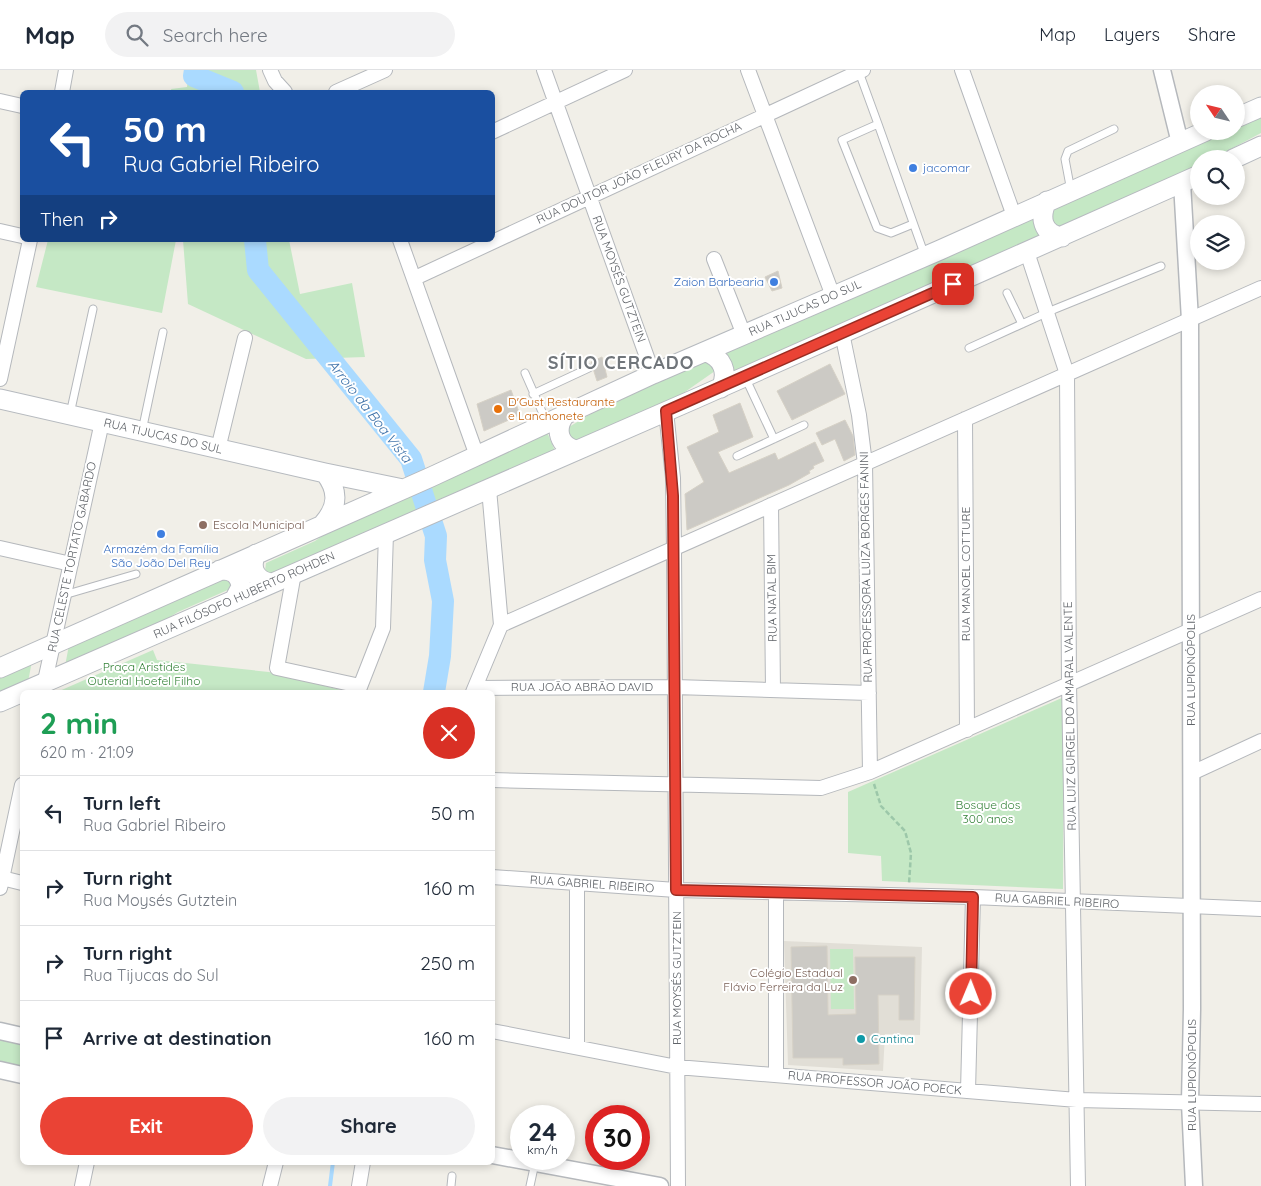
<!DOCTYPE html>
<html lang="en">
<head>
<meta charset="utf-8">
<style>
  body { margin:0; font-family:Quicksand,sans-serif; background:#f2f2f3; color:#1f2937; height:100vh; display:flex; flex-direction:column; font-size:19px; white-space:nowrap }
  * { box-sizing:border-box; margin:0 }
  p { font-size:16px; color:#747a83 }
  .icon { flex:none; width:28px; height:28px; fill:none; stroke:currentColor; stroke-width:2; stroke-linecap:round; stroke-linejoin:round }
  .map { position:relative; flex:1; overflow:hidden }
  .details { position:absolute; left:20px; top:620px; width:475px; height:475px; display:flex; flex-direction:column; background:#fff; border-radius:8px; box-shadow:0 2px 8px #0003 }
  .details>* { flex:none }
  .top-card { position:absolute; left:20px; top:20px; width:475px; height:152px; border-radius:8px; box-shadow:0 2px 8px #0003; background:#1a4fa0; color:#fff; overflow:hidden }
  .needle { width:32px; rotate:305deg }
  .fabs { position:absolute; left:1190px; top:15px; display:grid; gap:10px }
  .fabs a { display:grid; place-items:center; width:55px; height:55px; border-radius:50%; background:#fff; box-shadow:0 2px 8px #0003; font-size:25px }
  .speed { position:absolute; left:510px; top:1035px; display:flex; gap:10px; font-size:25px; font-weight:700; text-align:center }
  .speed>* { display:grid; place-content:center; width:65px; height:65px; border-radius:50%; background:#fff; box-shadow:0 2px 8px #0003; line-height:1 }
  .speed small { font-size:12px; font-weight:400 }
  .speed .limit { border:8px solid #d22; background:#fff; color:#111 }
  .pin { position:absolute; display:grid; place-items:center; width:42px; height:42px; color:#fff; margin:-21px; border-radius:10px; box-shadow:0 2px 8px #0006 }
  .me { position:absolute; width:55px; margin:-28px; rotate:1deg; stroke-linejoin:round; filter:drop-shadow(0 0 4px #0008) }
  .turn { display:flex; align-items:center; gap:18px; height:105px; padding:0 20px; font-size:22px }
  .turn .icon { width:65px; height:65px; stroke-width:2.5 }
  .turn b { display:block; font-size:35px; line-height:42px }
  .then { display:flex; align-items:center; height:48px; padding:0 20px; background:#0003; gap:10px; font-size:19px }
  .round { display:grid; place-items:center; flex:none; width:52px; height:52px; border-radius:26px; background:#f2f2f3 }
  .summary { display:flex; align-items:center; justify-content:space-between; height:85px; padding:0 20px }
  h1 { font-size:30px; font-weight:700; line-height:38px; color:#1e9e55 }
  .button { display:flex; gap:10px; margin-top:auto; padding:10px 20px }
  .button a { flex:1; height:58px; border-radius:30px; background:#ea4335; color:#fff; font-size:20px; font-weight:700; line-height:58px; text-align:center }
  .button a+a { background:#f2f2f3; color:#1f2937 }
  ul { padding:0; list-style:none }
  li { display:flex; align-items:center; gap:15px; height:75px; padding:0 20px; border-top:1px solid #e0e1e3 }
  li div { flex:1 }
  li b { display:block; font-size:19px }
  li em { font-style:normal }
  header { display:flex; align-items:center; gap:30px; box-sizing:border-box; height:70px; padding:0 25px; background:#fff; border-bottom:1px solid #e0e1e3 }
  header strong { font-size:24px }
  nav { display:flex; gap:28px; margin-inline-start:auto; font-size:18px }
  .search { width:350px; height:45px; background:#f2f2f3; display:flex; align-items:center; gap:12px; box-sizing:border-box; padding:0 18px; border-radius:28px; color:#747a83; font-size:19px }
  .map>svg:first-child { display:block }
</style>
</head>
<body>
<header>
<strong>Map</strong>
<div class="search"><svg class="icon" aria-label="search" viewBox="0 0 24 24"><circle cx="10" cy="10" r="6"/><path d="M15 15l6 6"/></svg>Search here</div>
<nav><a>Map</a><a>Layers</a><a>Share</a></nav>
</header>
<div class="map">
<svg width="1261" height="1116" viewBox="0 0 1261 1116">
  <rect width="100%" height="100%" fill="#f1efe8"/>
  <path fill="#e1ded6" d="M784 871 922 877 920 965 885 964 883 1001 788 995Z"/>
  <path fill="#c5e8c5" d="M189 0H256L260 22H172L171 19 187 17Z
    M1261 47V63L1212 89H1199V95L1060 158 1051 152 1053 139 1228 61H1236V58Z
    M1033 146 1040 165 729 305 730 290 726 281Z
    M48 170H176L162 243 36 217Z
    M183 170H289L300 224 352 213 365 287 306 289 188 234Z
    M706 288 715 301 672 331 572 373 568 360 569 357 610 332Z
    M547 362 555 381 272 505 265 501 266 493 315 471 335 457Z
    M225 507 231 514 230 519 178 542 154 557 65 596 69 575Z
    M153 580 157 590 269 602 345 621 344 622H57Z
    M32 591 28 612 0 624V605Z
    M1064 627 1063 819 882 811 881 786 848 783V722Z
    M830 879H853L854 939H831Z
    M0 968 22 973V998L0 993Z"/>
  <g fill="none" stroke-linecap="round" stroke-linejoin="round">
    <path stroke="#aadaff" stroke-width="4" d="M330 1116 333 1092"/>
    <path stroke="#aadaff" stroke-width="22" d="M195 0 194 6 233 22
      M255 170 258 200 411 389 436 466 435 490 443 531 440 586 434 622"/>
  </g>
  <path fill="#cccac5" stroke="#d6d1c6" d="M778 201 782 218 772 221 765 207Z
    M602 287 607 307 597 311 591 292Z
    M830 294 845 324 792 350 777 321Z
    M511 320 520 345 484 361 477 334Z
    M740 333 753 367 718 382 729 403 775 383 778 390 815 372 824 391 813 396 814 398 809 401 810 403 789 415 687 460 685 424 704 412 687 377 719 362 713 345Z
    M845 350 853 366 855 385 844 391 835 369 822 375 816 363Z
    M827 876 828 945 856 944 855 887H915L914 950H899V925H878L879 994 843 995V988H793L791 877Z"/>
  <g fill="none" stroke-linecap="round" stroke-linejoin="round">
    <defs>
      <path id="service" d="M859 2 878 54
        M1071 121 1065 89 1068 81 1114 59
        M913 154 891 163 877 158 842 70 878 54 925 186
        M1007 223 1022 254
        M969 278 1055 239 1161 196
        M525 303 547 353
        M745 307 774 369
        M533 324 589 298
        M70 344 93 239
        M142 361 163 262
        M737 386 804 355
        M64 525 136 504
        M451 1116 452 1106
        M530 1116 535 1093"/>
      <path id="minor" d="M270 0 275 11 285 22
        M544 0 653 304
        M748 0 833 226
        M962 0 1014 146
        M62 22 66 0
        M336 22 385 0
        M0 31 22 36
        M492 62 625 0
        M0 161 22 166
        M400 170 477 386
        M1027 182 1067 304 1069 613 1078 1116
        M714 189 744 265
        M415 208 863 0
        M842 263 859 345 865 394 870 702
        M0 309 30 170
        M666 341 673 408 674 479 678 1116
        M965 349 967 660
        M218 379 245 268
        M771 435 773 620
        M0 478 71 494
        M294 503 277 598 360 616
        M501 555 1261 218
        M475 618 675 617 869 623
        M43 620 102 352
        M358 622 383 558 386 463
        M473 622 501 555 489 419
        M1192 703 1261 671
        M492 710 821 718 870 702 1261 529
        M492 807 676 820 973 827 1261 839
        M2 808 22 813
        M577 813V977
        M0 818 22 715
        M492 961 677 997 1077 1030 1261 1034
        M776 1005V823
        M968 1021 973 827
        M82 1116 87 1092
        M270 1116 276 1092
        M359 1116 363 1092"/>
      <path id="tertiary" d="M1162 0 1180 73
        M1182 113 1190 250 1192 939 1190 1033 1194 1116
        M0 961 22 966
        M0 1000 22 1005
        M492 1085 660 1116"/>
      <path id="secondary" d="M1236 48 1261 37
        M1233 89 1261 76
        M1047 131C1039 147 1042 164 1062 167
        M706 282C722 287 729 302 721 318
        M0 329 325 403 403 419
        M565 345C554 359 559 377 577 380
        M323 454C338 437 339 421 325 403
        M256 484C249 498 256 511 271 513
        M220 500C232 499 240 505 241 517L234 530
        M0 598 431 407 653 304 940 180 1206 61
        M0 632 697 328 1199 105"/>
    </defs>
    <use href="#service" stroke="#b5b8bc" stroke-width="9"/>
    <use href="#minor" stroke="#b5b8bc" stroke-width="16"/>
    <use href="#tertiary" stroke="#b5b8bc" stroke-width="19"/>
    <use href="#secondary" stroke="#b6babf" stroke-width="21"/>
    <path stroke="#9cc7a9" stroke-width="2.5" stroke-dasharray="5 2.5" stroke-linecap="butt" d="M874 714 881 736 905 761 911 783 909 814"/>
    <use href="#service" stroke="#fff" stroke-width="7"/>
    <use href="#minor" stroke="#fff" stroke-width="14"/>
    <use href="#tertiary" stroke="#fff" stroke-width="16"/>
    <use href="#secondary" stroke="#fff" stroke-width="19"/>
  </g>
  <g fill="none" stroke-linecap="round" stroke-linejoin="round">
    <defs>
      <path id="route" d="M953 214 666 341 673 426 676 820 973 827 971 924"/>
    </defs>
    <use href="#route" stroke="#982c22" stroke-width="12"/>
    <use href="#route" stroke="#ea4335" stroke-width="9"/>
  </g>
  <g fill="#3f7fe0" stroke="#fff" stroke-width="2">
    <circle cx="913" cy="98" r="5"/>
    <circle cx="774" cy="212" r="5"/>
    <circle cx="161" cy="464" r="5"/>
  </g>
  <circle fill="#e8710a" stroke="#fff" stroke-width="2" cx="498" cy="339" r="5"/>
  <g fill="#8d6e63" stroke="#fff" stroke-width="2">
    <circle cx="203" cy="455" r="5"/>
    <circle cx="853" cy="910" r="5"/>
  </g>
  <circle fill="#0f9aa8" stroke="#fff" stroke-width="2" cx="861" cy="969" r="5"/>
  <g text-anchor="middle" stroke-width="4" stroke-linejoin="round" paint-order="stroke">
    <g font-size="12" fill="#366cbe" stroke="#fff" text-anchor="start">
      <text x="923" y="102">jacomar</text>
      <text x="764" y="216" text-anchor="end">Zaion Barbearia</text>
      <text x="161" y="483" text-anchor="middle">Armazém da Família<tspan x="161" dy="14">São João Del Rey</tspan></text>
    </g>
    <g font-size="12" fill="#5f6368" stroke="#fff">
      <text transform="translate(639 103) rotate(-25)" y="4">RUA DOUTOR JOÃO FLEURY DA ROCHA</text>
      <text transform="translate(619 209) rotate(70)" y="4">RUA MOYSÉS GUTZTEIN</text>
      <text transform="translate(805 238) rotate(-24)" y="4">RUA TIJUCAS DO SUL</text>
      <text transform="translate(163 366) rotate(13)" y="4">RUA TIJUCAS DO SUL</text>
      <text transform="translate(72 487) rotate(-78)" y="4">RUA CELESTE TORTATO GABARDO</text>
      <text transform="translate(866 497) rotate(-91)" y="4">RUA PROFESSORA LUIZA BORGES FANINI</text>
      <text transform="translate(966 504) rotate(-90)" y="4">RUA MANOEL COTTURE</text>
      <text transform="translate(244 525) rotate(-24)" y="4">RUA FILÓSOFO HUBERTO ROHDEN</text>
      <text transform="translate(772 528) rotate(-91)" y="4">RUA NATAL BIM</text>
      <text transform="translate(1191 600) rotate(-90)" y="4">RUA LUPIONÓPOLIS</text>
      <text x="582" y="621">RUA JOÃO ABRÃO DAVID</text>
      <text transform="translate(1070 646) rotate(-91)" y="4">RUA LUIZ GURGEL DO AMARAL VALENTE</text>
      <text transform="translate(592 814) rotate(4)" y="4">RUA GABRIEL RIBEIRO</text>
      <text transform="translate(1057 831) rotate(3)" y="4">RUA GABRIEL RIBEIRO</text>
      <text transform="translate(677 908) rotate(-90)" y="4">RUA MOYSÉS GUTZTEIN</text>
      <text transform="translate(1192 1005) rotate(-90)" y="4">RUA LUPIONÓPOLIS</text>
      <text transform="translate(875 1013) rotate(5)" y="4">RUA PROFESSOR JOÃO POECK</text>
    </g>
    <g font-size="12" fill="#c56008" stroke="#fff" text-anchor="start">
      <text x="508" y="336">D'Gust Restaurante<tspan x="508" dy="14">e Lanchonete</tspan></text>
    </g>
    <g font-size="12" fill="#785e54" stroke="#fff" text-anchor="start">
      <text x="213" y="459">Escola Municipal</text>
      <text x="843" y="907" text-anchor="end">Colégio Estadual<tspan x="843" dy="14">Flávio Ferreira da Luz</tspan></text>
    </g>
    <g font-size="12" fill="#348238" stroke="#fff">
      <text x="144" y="601">Praça Aristides<tspan x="144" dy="14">Outerial Hoefel Filho</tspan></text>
      <text x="988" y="739">Bosque dos<tspan x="988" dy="14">300 anos</tspan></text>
    </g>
    <g font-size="12" fill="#0d838f" stroke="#fff" text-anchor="start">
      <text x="871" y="973">Cantina</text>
    </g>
    <g font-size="14" font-style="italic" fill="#4174aa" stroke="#fff">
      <text transform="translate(370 341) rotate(52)" y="5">Arroio da Boa Vista</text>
    </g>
    <g font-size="18" font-weight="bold" letter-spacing="1" fill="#70757a" stroke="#fff">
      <text x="621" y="299">SÍTIO CERCADO</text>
    </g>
  </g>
</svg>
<div class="fabs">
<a><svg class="needle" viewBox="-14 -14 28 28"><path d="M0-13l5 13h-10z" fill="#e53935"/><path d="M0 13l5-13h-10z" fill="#747a83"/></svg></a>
<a><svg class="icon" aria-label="search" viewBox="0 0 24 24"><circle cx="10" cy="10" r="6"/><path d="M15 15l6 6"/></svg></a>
<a><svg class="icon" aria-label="layers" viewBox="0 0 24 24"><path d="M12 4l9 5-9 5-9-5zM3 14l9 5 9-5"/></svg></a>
</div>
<div class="speed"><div>24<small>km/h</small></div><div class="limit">30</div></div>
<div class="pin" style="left:953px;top:214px;background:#d93025"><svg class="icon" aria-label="arrive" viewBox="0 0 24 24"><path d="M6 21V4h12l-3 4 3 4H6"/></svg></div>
<svg class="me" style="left:971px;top:924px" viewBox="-20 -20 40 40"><circle r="17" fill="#ea4335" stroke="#fff" stroke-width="3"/><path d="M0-11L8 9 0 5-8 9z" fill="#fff"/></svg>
<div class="top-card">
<div class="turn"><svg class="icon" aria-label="left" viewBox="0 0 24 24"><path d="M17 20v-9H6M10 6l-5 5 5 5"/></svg><div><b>50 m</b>Rua Gabriel Ribeiro</div></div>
<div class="then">Then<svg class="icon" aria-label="right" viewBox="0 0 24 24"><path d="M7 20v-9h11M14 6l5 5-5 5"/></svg></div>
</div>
<section class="details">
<div class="summary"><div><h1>2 min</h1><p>620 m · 21:09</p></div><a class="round" style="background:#d93025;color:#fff"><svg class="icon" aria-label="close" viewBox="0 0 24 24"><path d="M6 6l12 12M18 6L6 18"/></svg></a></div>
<ul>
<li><svg class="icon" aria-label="left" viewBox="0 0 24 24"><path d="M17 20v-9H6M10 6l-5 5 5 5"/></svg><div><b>Turn left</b><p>Rua Gabriel Ribeiro</p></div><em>50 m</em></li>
<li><svg class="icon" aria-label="right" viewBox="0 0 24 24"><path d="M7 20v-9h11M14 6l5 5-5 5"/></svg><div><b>Turn right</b><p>Rua Moysés Gutztein</p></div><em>160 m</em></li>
<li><svg class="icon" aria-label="right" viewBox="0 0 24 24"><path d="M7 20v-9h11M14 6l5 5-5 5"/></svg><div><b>Turn right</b><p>Rua Tijucas do Sul</p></div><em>250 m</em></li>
<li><svg class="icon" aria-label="arrive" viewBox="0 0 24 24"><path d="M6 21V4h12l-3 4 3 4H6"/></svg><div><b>Arrive at destination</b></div><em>160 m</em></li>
</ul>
<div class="button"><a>Exit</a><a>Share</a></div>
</section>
</div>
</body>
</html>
